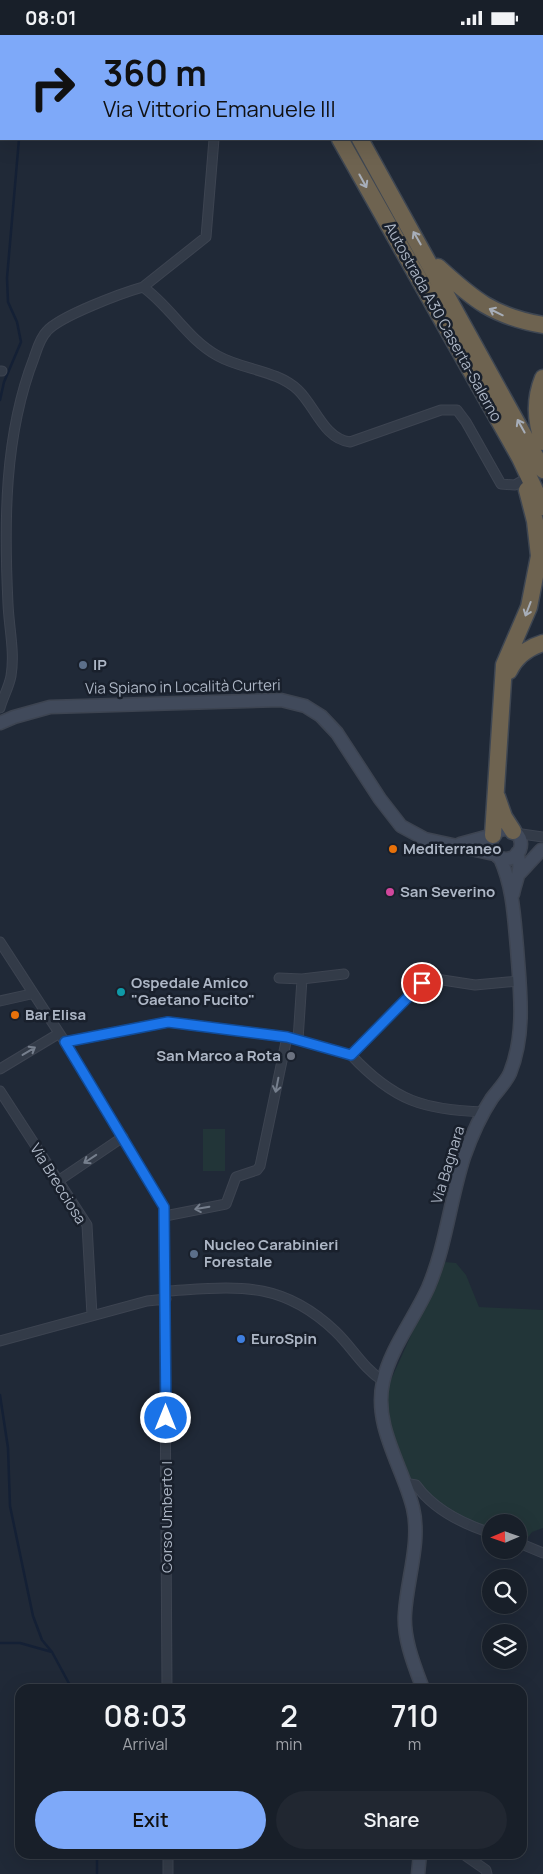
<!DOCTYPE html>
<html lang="en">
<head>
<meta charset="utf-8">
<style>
  body { margin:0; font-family:Manrope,sans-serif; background:#212731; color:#f1f3f6; height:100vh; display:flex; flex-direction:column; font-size:19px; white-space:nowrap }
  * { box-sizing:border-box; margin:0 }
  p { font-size:16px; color:#9fa2a8 }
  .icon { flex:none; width:28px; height:28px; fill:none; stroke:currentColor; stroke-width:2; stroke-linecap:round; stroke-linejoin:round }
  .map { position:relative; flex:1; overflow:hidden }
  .drawer { position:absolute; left:15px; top:1649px; width:512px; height:175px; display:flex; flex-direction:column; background:#181f29; border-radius:15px; box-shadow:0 5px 20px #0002,0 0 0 1px #363d46 }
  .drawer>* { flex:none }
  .guide { position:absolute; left:0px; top:0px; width:544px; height:105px; box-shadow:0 5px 20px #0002,0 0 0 1px #363d46; background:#7ea9f9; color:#111; overflow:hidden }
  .needle { width:32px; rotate:268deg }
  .fabs { position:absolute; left:482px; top:1479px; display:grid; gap:10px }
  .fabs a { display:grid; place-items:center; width:45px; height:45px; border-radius:50%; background:#181f29; box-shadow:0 5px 20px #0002,0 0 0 1px #363d46; font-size:25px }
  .pin { position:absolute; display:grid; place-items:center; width:42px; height:42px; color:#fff; margin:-21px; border:2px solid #fff; border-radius:50%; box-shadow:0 1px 5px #0007 }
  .me { position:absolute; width:55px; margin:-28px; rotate:0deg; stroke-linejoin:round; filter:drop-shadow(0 0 4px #0008) }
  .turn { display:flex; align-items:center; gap:18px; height:105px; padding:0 20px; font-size:22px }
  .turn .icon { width:65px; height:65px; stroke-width:2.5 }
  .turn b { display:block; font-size:35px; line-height:42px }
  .eta { display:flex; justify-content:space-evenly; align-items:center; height:85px; text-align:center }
  .eta b { font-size:30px; font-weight:600; line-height:35px }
  .action { display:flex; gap:10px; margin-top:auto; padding:10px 20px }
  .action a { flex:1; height:58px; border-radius:30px; background:#7ea9f9; color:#111; font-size:20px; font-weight:600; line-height:58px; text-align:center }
  .action a+a { background:#212731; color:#f1f3f6 }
  .status { display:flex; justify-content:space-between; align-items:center; height:35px; padding:0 25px; background:#181f29; direction:ltr }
  .status svg { height:14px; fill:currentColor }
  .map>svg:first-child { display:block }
</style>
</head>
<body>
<div class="status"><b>08:01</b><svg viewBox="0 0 49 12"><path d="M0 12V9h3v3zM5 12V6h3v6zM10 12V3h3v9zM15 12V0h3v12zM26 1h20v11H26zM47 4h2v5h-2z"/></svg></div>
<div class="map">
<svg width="543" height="1839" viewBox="0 0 543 1839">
  <rect width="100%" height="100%" fill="#202937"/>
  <path fill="#223538" d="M203 1094H225V1136H203Z
    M444 1227 456 1228 466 1240 479 1272 543 1275V1493L532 1497 523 1509 519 1508V1488H491V1498L425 1463 404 1434 394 1405 385 1358Z"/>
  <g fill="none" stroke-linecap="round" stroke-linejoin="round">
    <path stroke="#142035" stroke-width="2.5" d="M10 0V1
      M0 365 4 347 21 307 17 287 8 267 7 243 19 104
      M0 1360 8 1413 10 1471 33 1581 42 1605 52 1617
      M0 1608H20L52 1617 72 1654
      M97 1819V1839"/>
    <defs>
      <path id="street" d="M143 252 206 202 214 104
        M0 336H2
        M0 673C3 662 9 652 11 641 15 617 9 593 8 569 4 488 4 400 34 323 37 314 40 303 47 296 60 281 122 258 143 252 171 272 187 304 218 321 243 335 277 335 298 355 315 371 324 404 350 407L441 375H457L466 387 501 449 515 450 520 447
        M515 798 543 802
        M0 907 65 1007 164 1172 167 1654
        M279 943 302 944 344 939
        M0 966 31 959
        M298 1005 302 944
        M65 1007 168 987 287 1002 351 1020 425 945 436 944 475 950 519 946
        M351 1020C394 1066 424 1075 484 1077
        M0 1034 58 999
        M0 1056 87 1190 92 1280
        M58 1146 123 1102
        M165 1181 226 1169 236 1142 257 1135 260 1131 287 1002
        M166 1256C236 1252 280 1244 335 1296 352 1312 363 1333 383 1346
        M0 1306 147 1266 166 1264
        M404 1448 416 1450C434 1475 463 1489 491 1498
        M519 1508 543 1518
        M168 1819V1839
        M463 1819 486 1835 487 1839"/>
      <path id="secondary" d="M0 688 14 682 50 672 281 665 305 671 321 681 337 698 380 764 401 791 425 804 494 819
        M491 809a15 15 0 1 1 30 0a15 15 0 1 1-30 0Z
        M460 809 493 800
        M520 838 541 815
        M513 859C516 844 523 834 517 818
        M423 1654C414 1630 403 1603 405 1578 407 1544 421 1507 413 1473 403 1432 373 1391 383 1347 390 1314 414 1284 428 1253 446 1211 450 1165 464 1122 471 1102 480 1081 492 1063 498 1055 506 1047 510 1038 526 998 520 955 517 913 514 881 513 852 500 823
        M418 1839 420 1819"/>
      <path id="highway" d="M281 0 282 1
        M302 0V1
        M340 104 520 423 543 472
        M360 104 543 435
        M438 232C474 265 493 281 543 290
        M543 343C534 365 535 385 543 407
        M509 636C516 621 527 613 543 608
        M497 762 504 782 513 796
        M493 800 504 630 529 572 539 521 535 486 527 455"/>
    </defs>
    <use href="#street" stroke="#3d4451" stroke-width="11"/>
    <use href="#secondary" stroke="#3d4451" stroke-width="15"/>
    <use href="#highway" stroke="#3e4652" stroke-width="19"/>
    <use href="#street" stroke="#333b48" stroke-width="9"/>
    <use href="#secondary" stroke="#414a5b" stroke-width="12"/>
    <use href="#highway" stroke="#6e6350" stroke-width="16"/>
  </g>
  <defs><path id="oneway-shaft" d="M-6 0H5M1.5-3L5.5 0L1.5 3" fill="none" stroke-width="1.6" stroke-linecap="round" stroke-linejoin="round" transform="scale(1.25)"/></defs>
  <g stroke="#a7aeb9">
    <use href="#oneway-shaft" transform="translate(363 146) rotate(61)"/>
    <use href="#oneway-shaft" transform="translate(417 203) rotate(-120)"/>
    <use href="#oneway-shaft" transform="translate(496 277) rotate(-154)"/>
    <use href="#oneway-shaft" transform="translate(521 391) rotate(-119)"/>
    <use href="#oneway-shaft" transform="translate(528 574) rotate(111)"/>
  </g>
  <g stroke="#767f8d">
    <use href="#oneway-shaft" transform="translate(29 1016) rotate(-31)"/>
    <use href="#oneway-shaft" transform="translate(277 1050) rotate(101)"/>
    <use href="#oneway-shaft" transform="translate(90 1124) rotate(146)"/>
    <use href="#oneway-shaft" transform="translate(202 1173) rotate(170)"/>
  </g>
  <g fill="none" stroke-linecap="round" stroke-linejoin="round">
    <defs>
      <path id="route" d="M166 1383 164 1172 65 1007 168 987 287 1002 351 1020 422 948"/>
    </defs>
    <use href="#route" stroke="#114b97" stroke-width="12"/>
    <use href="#route" stroke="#1a73e8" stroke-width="9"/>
  </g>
  <g fill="#5c6f8a" stroke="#19202c" stroke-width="2">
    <circle cx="83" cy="630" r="5"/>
    <circle cx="194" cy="1219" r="5"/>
  </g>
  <g fill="#e8710a" stroke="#19202c" stroke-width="2">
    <circle cx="393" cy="814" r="5"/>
    <circle cx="15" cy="980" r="5"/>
  </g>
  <circle fill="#d1479c" stroke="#19202c" stroke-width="2" cx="390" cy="857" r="5"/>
  <circle fill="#0f9aa8" stroke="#19202c" stroke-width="2" cx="121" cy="957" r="5"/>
  <circle fill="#6b7280" stroke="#19202c" stroke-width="2" cx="291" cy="1021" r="5"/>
  <circle fill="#3f7fe0" stroke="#19202c" stroke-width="2" cx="241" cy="1304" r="5"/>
  <g text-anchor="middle" stroke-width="5" stroke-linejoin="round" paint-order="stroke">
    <g font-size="15" fill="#adb6c5" stroke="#19202c">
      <text transform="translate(443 287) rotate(61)" y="5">Autostrada A30 Caserta-Salerno</text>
      <text transform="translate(183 652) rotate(-1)" y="5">Via Spiano in Località Curteri</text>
      <text transform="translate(448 1130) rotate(-73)" y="5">Via Bagnara</text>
      <text transform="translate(58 1149) rotate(58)" y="5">Via Brecciosa</text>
      <text transform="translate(167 1482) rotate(-90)" y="5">Corso Umberto I</text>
    </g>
    <g font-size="15" font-weight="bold" fill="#adb6c5" stroke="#19202c" text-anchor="start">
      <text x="93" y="635">IP</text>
      <text x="403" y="819">Mediterraneo</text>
      <text x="400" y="862">San Severino</text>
      <text x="131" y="953">Ospedale Amico<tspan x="131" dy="17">"Gaetano Fucito"</tspan></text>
      <text x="25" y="985">Bar Elisa</text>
      <text x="281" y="1026" text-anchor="end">San Marco a Rota</text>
      <text x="204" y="1215">Nucleo Carabinieri<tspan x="204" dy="17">Forestale</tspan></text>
      <text x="251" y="1309">EuroSpin</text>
    </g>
  </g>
</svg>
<div class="fabs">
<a><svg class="needle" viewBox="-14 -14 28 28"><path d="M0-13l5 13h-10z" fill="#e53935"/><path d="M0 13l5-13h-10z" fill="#9fa2a8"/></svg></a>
<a><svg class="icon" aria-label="search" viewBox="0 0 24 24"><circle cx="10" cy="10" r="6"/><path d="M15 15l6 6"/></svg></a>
<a><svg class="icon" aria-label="layers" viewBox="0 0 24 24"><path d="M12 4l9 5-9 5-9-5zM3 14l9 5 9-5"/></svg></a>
</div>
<div class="pin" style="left:422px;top:948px;background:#d93025"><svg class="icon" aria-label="arrive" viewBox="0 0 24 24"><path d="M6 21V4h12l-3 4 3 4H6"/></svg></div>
<svg class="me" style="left:166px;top:1383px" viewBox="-20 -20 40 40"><circle r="17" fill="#1a73e8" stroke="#fff" stroke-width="3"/><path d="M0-11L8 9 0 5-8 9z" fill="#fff"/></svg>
<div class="guide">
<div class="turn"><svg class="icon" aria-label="right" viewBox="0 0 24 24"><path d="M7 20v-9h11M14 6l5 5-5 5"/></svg><div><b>360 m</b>Via Vittorio Emanuele III</div></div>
</div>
<section class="drawer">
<div class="eta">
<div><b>08:03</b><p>Arrival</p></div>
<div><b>2</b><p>min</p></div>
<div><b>710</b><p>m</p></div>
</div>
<div class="action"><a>Exit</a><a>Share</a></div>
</section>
</div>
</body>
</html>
